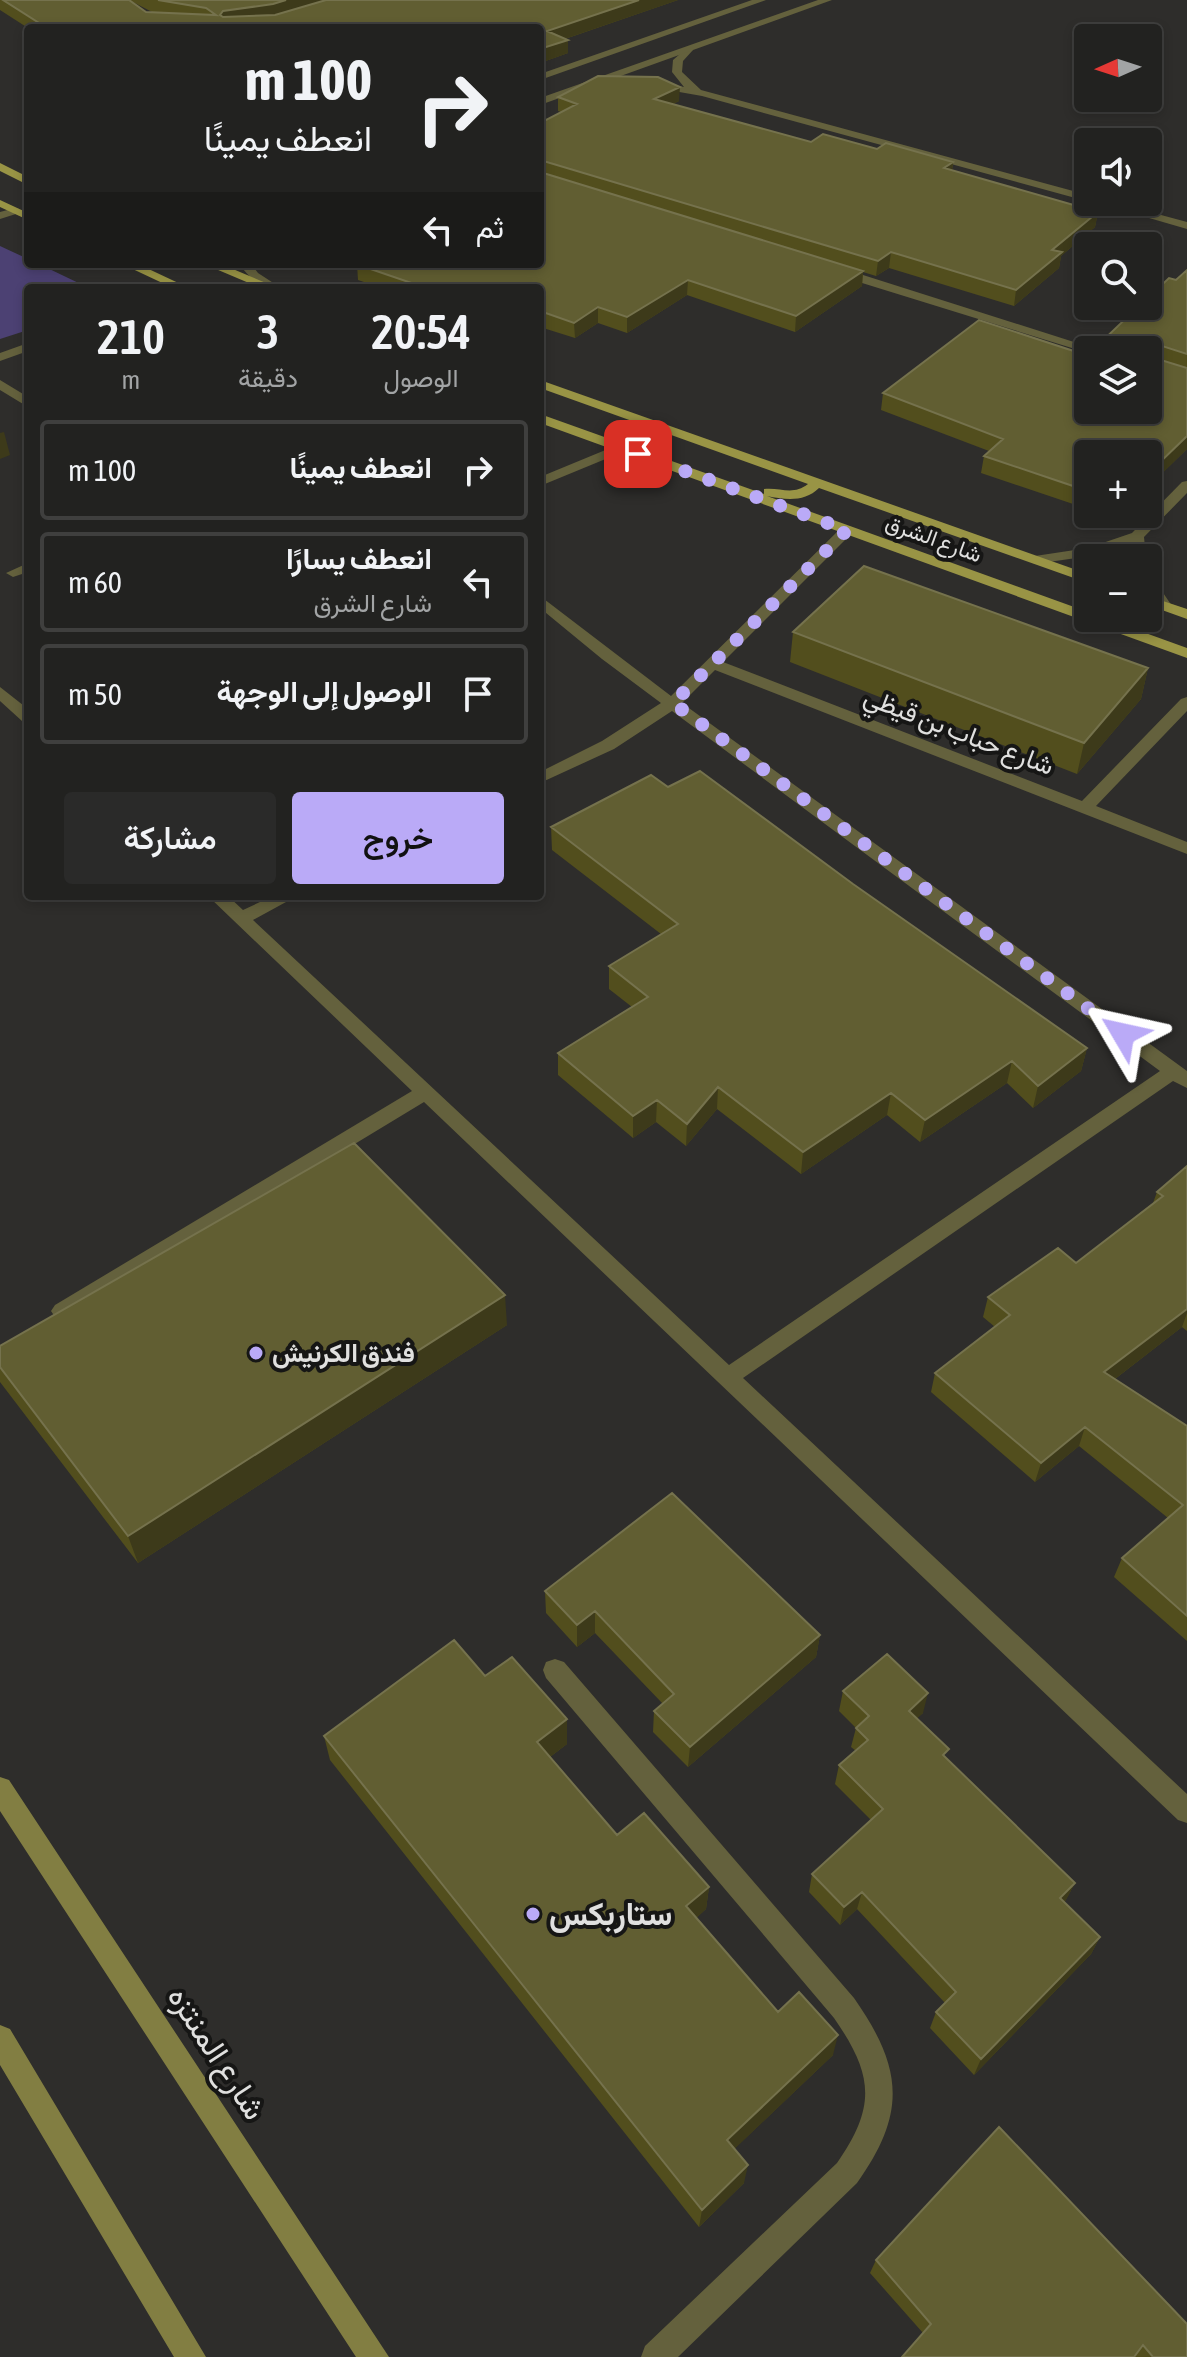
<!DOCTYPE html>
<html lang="ar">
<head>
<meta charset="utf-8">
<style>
  body { margin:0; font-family:"Asap Condensed",Vazirmatn,sans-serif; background:#2a2a29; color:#f1f3f6; direction:rtl; height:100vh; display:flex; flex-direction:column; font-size:30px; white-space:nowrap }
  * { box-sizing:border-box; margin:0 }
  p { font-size:26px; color:#a2a4a5 }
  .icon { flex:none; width:44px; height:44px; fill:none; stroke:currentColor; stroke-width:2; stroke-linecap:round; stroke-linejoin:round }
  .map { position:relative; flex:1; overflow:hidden; direction:ltr }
  .side { position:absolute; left:24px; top:284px; width:520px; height:616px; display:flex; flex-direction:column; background:#222220; border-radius:8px; box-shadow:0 4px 12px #0003,0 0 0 2px #3f3f3e; direction:rtl }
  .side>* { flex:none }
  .hud { position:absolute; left:24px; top:24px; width:520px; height:244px; border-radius:8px; box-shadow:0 4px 12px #0003,0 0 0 2px #3f3f3e; direction:rtl; background:#222220; color:#f1f3f6; overflow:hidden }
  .needle { width:52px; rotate:267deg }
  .buttons { position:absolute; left:1074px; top:24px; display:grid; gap:16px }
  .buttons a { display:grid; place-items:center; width:88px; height:88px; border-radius:8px; background:#222220; box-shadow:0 4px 12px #0003,0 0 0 2px #3f3f3e; font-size:40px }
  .pin { position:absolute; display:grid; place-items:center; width:68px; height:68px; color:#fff; margin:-34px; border-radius:16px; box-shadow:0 4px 12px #0006 }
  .me { position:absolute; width:88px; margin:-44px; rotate:306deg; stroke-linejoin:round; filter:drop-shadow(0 0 6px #0008) }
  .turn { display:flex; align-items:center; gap:28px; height:168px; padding:0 40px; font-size:36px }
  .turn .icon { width:104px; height:104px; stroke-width:2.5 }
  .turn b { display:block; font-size:56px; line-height:68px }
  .then { display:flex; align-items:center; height:76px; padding:0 40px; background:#0003; gap:16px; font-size:30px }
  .eta { display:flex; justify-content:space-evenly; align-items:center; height:136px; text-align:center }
  .eta b { font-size:48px; font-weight:600; line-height:56px }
  .primary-button { display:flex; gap:16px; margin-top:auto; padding:16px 40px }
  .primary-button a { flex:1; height:92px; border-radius:8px; background:#baaaf7; color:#111; font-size:32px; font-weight:600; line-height:92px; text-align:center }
  .primary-button a+a { background:#2a2a29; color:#f1f3f6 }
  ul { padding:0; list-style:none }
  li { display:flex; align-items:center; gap:24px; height:100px; margin:0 16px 12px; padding:0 24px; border:4px solid #3f3f3e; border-radius:8px }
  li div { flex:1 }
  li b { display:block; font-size:30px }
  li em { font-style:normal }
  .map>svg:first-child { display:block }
</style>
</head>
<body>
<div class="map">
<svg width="1187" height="2357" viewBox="0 0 1187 2357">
  <rect width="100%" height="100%" fill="#2e2d2b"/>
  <path fill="#4c4173" d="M0 246 28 259V264H39L89 288H28V330L0 339Z"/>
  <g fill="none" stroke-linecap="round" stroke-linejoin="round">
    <path fill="#64613d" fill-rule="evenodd" d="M688 47 693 50 683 61 682 72 701 90 1088 195 1090 202 702 96 651 87 650 85 655 82 684 87 672 72 673 60Z
      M1094 202H1113L1187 222V229Z
      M833 268H841L1099 350H1088V353L833 274Z
      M0 380 28 397V407L0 390Z
      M620 444 627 448 625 451 540 486V477Z
      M1187 481V493L1144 537 1146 558H1132L1130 543 1090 556 1035 564 1028 560 1035 556 1088 548 1132 533 1182 482Z
      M847 526 854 530 852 533 723 662 1082 801 1181 699 1187 697V711L1096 806 1187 842V854L715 670 682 703 1187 1071V1088L1173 1081 743 1378 1187 1794V1823L1178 1820 424 1102 69 1317 62 1319 55 1317 51 1311 55 1305 412 1091 208 896H228L243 910 273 896H297L253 920 729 1365 1160 1071 672 711 614 749 540 783V772L602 741 661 703 602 659 540 608V596L671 696 842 527Z
      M28 563V572L13 577 6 573Z
      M1148 577 1153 578 1172 606 1170 609H1160C1151 597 1148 591 1148 577Z
      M0 687 28 709V723L22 721 0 701Z
      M555 1659 564 1662 854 1998C903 2068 907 2113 857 2183L678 2357H641L645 2346 837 2163C877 2106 873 2074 834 2018L546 1678 543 1670 546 1662Z"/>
    <path fill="#64613d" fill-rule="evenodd" d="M752 0H766L540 80V74Z
      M818 0H832L540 105V98Z
      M15 208 19 209V213L0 219V212Z
      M239 264H251L258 273 281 288C261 288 251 280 239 264Z
      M28 343V351L0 361V353Z"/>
    <path fill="#827e42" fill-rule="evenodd" d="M0 1777 9 1780 389 2357H356L0 1811Z
      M0 2025 10 2029 206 2357H174L0 2065Z"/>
    <path fill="#999445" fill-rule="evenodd" d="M0 163 28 177V185L0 171Z
      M0 200 28 213V220L0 207Z
      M122 264H138L189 288H173Z
      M204 264H221L278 288H261Z
      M540 380 1088 574V583L819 488C805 502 786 500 767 496L1088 612V618H1104L1187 648V658L540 423V414L764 494V489C780 487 793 496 808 484L540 388Z
      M1148 596 1187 609V619L1148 605Z"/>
  </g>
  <path fill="#524e1d" d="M0 0H129L146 12 154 13 129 0H678L565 39 568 53 540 63V28H28L0 10Z
    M558 97 679 101 673 104 811 142 877 149 953 162 952 171 1098 212 1095 227 1061 256 1059 268 1014 306 889 268 876 276 863 272 862 286 795 332 687 295 627 333 598 323 575 338 540 327V288H382L358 280 357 264H540V123L561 112 558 111Z
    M28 104V121L25 120 22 106Z
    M1187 270V449L1148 487V454H1088L1076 505 981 473 984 456 989 451 881 410 883 393 1083 354 1094 349Z
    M793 632 1148 668 1141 699 1077 774 790 662Z
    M668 787 853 884 1087 1048 1081 1071 1033 1108 1007 1083 920 1142 887 1115 801 1174 717 1109 686 1146 656 1122 633 1138 558 1075V1053L632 1007 609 989V966L661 934 552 850 551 827Z
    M1187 1166V1331L1182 1327 1115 1379 1187 1426V1641L1114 1577 1122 1558 1168 1518 1079 1446 1035 1482 931 1392 935 1373 995 1327 983 1317 988 1297 1076 1263 1153 1203 1157 1192Z
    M507 1325 138 1563 0 1382V1346Z
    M545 1591 820 1635 816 1657 688 1767 653 1732 654 1711 663 1704 595 1633 577 1647 546 1613Z
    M485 1676 567 1719V1744L550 1757 617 1835 709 1887 706 1909 696 1918 778 2012 833 2055 734 2149 744 2183 699 2227 330 1760 324 1736Z
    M843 1691 923 1713 917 1718 946 1759 1075 1883 1064 1903 1100 1937 1091 1954 974 2075 930 2028 936 2012 945 2003 857 1909 840 1925 809 1892 812 1874 871 1820 835 1784 839 1765 856 1751 851 1747 856 1728 839 1711Z
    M876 2260 1187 2357H902L923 2333 870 2273Z"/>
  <path fill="#3d3a1a" d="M286 0H335L274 17 225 25 220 15 223 11Z
    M639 0H678L547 45V31Z
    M568 40V53L540 63V49Z
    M680 87 679 101 654 114V99Z
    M953 162 951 177 944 168Z
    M1098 212 1095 227 1061 256 1059 268 1014 306 1016 290 1052 250Z
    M891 252 889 268 876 276 878 261Z
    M863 271 862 286 795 332 796 316Z
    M688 280 687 295 627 333V317Z
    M598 307V323L575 338 574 323Z
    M4 432 10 455 0 459V433Z
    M1187 436V449L1148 487 1152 470Z
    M1088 479V493L1076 505 1079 488Z
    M1148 668 1141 699 1077 774 1084 743Z
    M1087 1048 1081 1071 1033 1108 1038 1086Z
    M1012 1061 1007 1083 920 1142 925 1120Z
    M718 1087 717 1109 686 1146 687 1124Z
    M891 1093 887 1115 801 1174 803 1152Z
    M657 1100 656 1122 633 1138V1116Z
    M505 1295 507 1325 138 1563 128 1536Z
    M1187 1309V1313L1182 1327 1098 1392 1104 1372Z
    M1085 1427 1079 1446 1035 1482 1041 1463Z
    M595 1611V1633L577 1647V1625Z
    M820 1635 816 1657 688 1767 690 1747Z
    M928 1693 923 1713 904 1730 909 1711Z
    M567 1719V1744L538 1766 537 1742Z
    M1075 1883 1066 1900 1052 1916 1060 1898Z
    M709 1887 706 1909 684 1929 686 1906Z
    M862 1892 857 1909 840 1925 844 1907Z
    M1100 1937 1091 1954 974 2075 981 2059Z
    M838 2035 833 2055 724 2159 727 2140Z
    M748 2165 744 2183 699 2227 702 2210Z"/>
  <path fill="#615e32" stroke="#75724d" stroke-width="2" fill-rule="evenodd" d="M3 0H129L146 12 216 15 206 8 158 0H286L273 4 223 11 220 15 223 17 275 15 326 0H639L547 31 568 40 540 49V28H47Z
    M598 76 658 77 680 87 654 99 811 142 823 134 877 149 886 143 953 162 944 168 1098 212 1052 250 1062 252 1016 290 891 252 878 261 540 160V123L577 104 558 97Z
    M540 172 863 271 796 316 688 280 627 317 598 307 574 323 540 311V288H426L356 264H540Z
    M1187 270V354L1153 343 1149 346 1151 357 1187 368V436L1152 470 1148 469V454H1088V479L1079 488 984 456 1003 439 883 393 979 320 1083 354 1090 348 1094 349 1139 306H1148V298L1169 278 1176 280ZM1088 350H1148V410H1088Z
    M864 566 1148 668 1084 743 793 632Z
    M700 771 853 884 1087 1048 1038 1086 1012 1061 925 1120 891 1093 803 1152 718 1087 687 1124 657 1100 633 1116 558 1053 648 997 609 966 678 924 551 827 651 775 668 787Z
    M354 1143 505 1295 128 1536 0 1367V1346Z
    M1187 1166V1309L1104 1372 1187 1426V1616L1122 1558 1183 1505 1085 1427 1041 1463 935 1373 1010 1315 988 1297 1058 1248 1076 1263 1163 1196 1157 1192Z
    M672 1493 820 1635 690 1747 654 1711 674 1694 595 1611 577 1625 545 1591Z
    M454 1640 485 1676 512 1657 567 1719 537 1742 617 1835 644 1813 709 1887 686 1906 778 2012 799 1992 838 2035 727 2140 748 2165 702 2210 324 1736Z
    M887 1654 928 1693 909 1711 949 1749 943 1755 1075 1883 1060 1898 1100 1937 981 2059 936 2012 956 1992 862 1892 844 1907 812 1874 883 1809 839 1765 868 1740 856 1728 869 1716 843 1691Z
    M999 2127 1187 2324V2357H1153L1143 2345 1134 2357H902L931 2324 876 2260Z"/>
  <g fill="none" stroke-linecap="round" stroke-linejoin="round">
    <path stroke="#baaaf7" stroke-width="14" stroke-dasharray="0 25.2" d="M638 454 847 530 673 703 1123 1034"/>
  </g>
  <g fill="#baaaf7" stroke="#161615" stroke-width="3">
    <circle cx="256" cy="1353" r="8"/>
    <circle cx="533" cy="1914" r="8"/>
  </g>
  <g text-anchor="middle" stroke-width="8" stroke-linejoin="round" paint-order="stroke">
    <g font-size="22" fill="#e0e0df" stroke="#161615">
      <text transform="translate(934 538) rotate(20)" y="8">شارع الشرق</text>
    </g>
    <g font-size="26" fill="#e0e0df" stroke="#161615">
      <text transform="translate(959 731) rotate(21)" y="9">شارع حباب بن قيظي</text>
    </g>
    <g font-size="26" font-weight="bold" fill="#e0e0df" stroke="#161615" text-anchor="start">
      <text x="272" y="1362">فندق الكرنيش</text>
    </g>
    <g font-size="32" font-weight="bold" fill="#e0e0df" stroke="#161615" text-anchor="start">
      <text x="549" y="1925">ستاربكس</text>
    </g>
    <g font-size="32" fill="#e0e0df" stroke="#161615">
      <text transform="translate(217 2053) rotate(57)" y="11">شارع المنتزه</text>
    </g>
  </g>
</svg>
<div class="buttons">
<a><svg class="needle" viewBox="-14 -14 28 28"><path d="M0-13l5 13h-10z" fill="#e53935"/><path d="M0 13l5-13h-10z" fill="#a2a4a5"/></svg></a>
<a><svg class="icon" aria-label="sound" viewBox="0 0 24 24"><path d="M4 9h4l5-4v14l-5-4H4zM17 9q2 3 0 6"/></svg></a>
<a><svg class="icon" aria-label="search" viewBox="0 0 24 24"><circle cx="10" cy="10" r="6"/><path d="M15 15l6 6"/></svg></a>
<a><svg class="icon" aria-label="layers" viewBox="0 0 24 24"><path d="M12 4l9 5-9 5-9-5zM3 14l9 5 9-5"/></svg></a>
<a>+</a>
<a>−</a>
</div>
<div class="pin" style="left:638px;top:454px;background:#d93025"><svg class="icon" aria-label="arrive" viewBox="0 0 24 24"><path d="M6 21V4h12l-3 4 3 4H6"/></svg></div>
<svg class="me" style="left:1123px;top:1034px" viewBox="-20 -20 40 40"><path d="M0-17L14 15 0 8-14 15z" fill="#baaaf7" stroke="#fff" stroke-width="4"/></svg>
<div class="hud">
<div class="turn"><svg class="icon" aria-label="right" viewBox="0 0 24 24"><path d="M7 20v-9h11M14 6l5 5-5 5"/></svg><div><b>100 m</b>انعطف يمينًا</div></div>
<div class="then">ثم<svg class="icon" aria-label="left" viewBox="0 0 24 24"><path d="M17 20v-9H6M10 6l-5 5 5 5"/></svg></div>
</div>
<section class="side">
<div class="eta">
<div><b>20:54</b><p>الوصول</p></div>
<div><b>3</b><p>دقيقة</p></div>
<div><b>210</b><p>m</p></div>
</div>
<ul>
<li><svg class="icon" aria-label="right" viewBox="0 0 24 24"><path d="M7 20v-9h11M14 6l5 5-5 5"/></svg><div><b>انعطف يمينًا</b></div><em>100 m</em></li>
<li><svg class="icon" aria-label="left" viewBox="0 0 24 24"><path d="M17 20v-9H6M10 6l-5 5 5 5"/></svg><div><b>انعطف يسارًا</b><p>شارع الشرق</p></div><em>60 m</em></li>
<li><svg class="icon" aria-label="arrive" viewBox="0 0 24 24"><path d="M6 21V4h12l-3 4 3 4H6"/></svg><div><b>الوصول إلى الوجهة</b></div><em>50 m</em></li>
</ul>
<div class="primary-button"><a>خروج</a><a>مشاركة</a></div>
</section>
</div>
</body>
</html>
